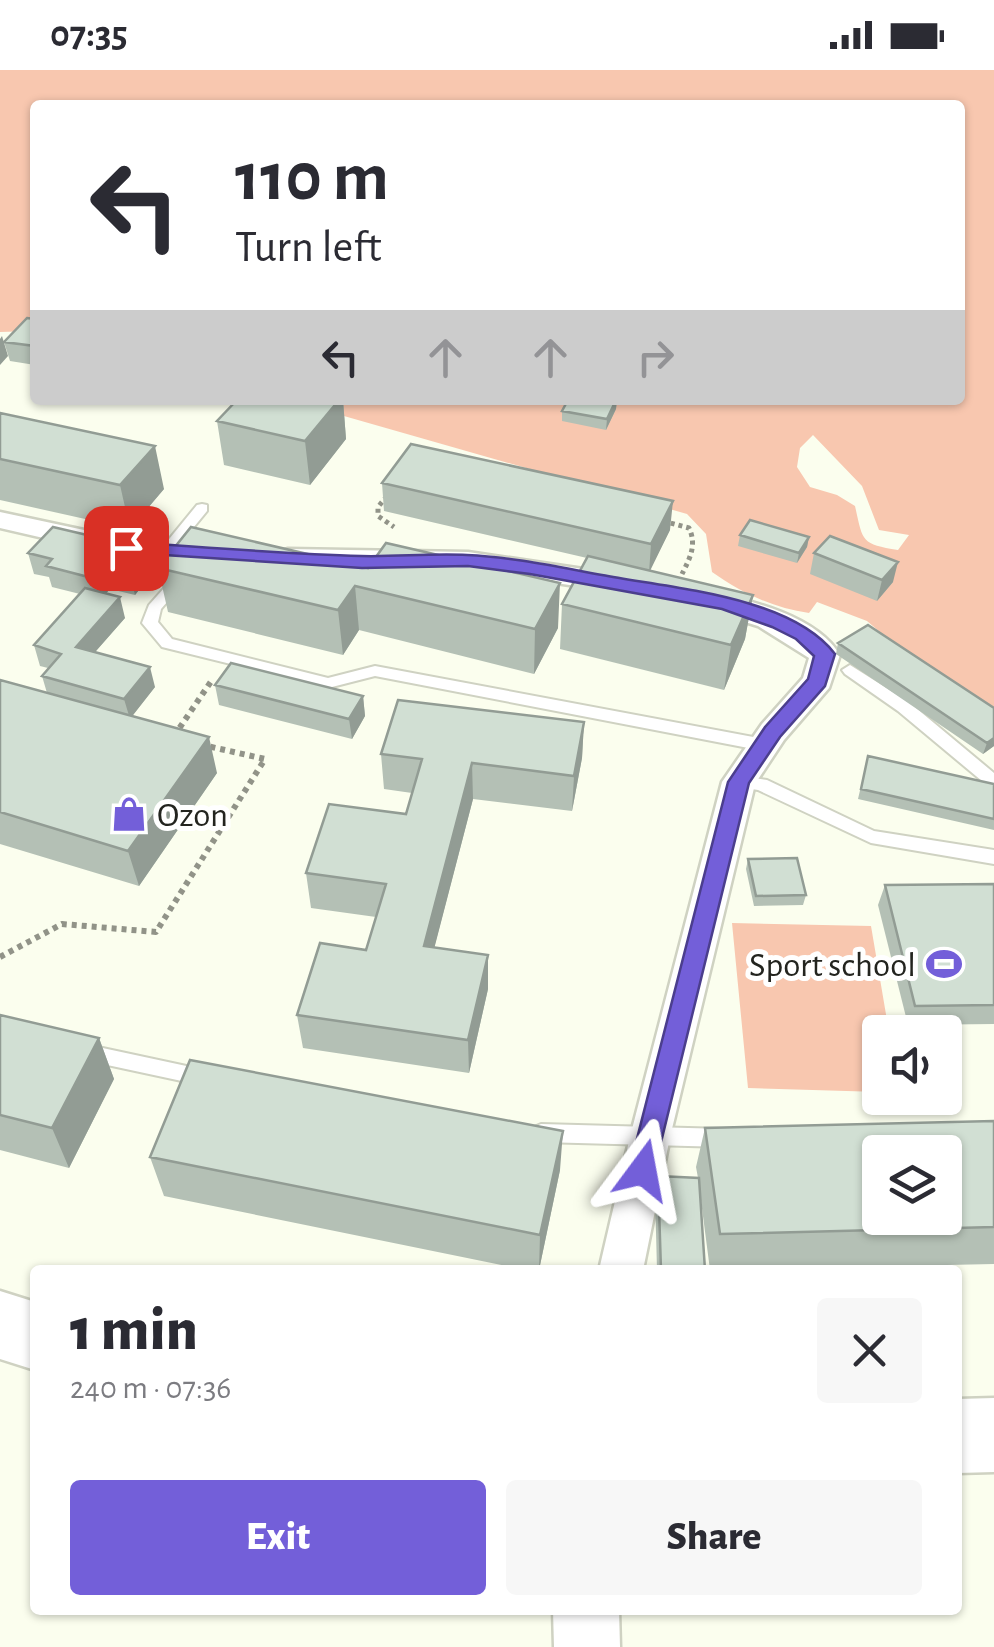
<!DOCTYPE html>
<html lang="en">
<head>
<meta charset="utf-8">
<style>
  body { margin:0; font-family:"Alegreya Sans",sans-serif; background:#f7f7f7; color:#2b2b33; height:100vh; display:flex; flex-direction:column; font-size:38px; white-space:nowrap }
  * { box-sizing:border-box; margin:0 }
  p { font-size:32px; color:#7c7c81 }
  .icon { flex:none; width:55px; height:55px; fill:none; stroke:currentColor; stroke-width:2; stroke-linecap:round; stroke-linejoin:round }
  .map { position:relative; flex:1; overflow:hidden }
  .drawer { position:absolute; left:30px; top:1195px; width:932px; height:350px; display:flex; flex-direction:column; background:#fff; border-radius:10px; box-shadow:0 2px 8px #0004 }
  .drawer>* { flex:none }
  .hud { position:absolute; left:30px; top:30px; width:935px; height:305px; border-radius:10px; box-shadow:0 2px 8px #0004; background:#fff; color:#2b2b33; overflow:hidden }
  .buttons { position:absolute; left:862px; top:945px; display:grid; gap:20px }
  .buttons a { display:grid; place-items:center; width:100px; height:100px; border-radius:10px; background:#fff; box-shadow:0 2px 8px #0004; font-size:50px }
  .pin { position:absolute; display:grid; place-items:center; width:85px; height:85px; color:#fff; margin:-42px; border-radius:20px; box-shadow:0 5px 15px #0006 }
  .me { position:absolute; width:110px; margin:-55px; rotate:13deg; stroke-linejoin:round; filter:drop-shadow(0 0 8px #0008) }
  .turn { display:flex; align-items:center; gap:35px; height:210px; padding:0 40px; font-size:45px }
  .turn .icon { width:130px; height:130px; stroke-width:2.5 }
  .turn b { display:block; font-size:70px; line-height:85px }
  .lanes { display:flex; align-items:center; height:95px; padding:0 40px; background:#0003; justify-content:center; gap:50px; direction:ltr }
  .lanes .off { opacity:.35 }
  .round { display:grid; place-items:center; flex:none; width:105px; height:105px; border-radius:10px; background:#f7f7f7 }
  .headline { display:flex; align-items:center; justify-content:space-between; height:170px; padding:0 40px }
  h1 { font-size:60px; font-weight:800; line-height:75px }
  .primary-button { display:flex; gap:20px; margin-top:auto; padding:20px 40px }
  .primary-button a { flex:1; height:115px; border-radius:10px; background:#735fd9; color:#fff; font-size:40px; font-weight:800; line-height:115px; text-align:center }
  .primary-button a+a { background:#f7f7f7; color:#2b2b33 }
  .status { display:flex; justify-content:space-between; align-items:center; height:70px; padding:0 50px; background:#fff; direction:ltr }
  .status svg { height:28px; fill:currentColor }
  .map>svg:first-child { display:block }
</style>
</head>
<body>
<div class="status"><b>07:35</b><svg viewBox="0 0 49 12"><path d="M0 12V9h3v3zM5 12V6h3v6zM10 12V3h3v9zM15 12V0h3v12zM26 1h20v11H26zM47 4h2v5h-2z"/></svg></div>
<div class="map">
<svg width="994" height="1577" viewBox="0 0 994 1577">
  <rect width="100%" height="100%" fill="#fbfeee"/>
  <path fill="#f8c7af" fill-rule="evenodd" d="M0 0H994V637L907 585 867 551 817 532 809 543C773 538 742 523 712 502L706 464 687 444 288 330H960V35H35V261L0 262ZM813 365 862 416 879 460 909 465 898 480C861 474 863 472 855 436L837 425 810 417 797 397 800 378Z
    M732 853 871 856 889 962H880V1022L748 1018Z"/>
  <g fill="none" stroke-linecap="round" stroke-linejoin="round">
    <defs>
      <path id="service" d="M202 434 207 435V441L171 485H161V479L197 435Z
        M178 506 185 511 161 539 158 552 172 569 328 608 375 596 764 669 772 675 764 681 375 606 328 618 162 577 142 553 149 535 173 508Z
        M850 595 910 633 994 703V718L988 716 898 641 845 604 842 600Z
        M739 706 767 710 874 761 994 780V794L871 773 758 720 733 716 731 712Z
        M84 974 205 1000 212 1002 215 1008 212 1014 205 1016 84 990 77 988 74 982 77 976Z
        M541 1054 725 1059 732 1062 735 1068 732 1074 725 1077 541 1072 534 1069 531 1063 534 1057Z"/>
      <path id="minor" d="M0 442 126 469 216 475 226 478 230 484 226 490 216 493 126 487 0 458Z
        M288 479 468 482 624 505 634 507 639 514 634 521 624 523 468 500 278 494 274 488 278 482Z
        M704 520C747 530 815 544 840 585L829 618 784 670 755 714 670 1067 643 1200H599L630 1067 722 712 762 654 803 608 809 588 758 556 694 536 689 529 694 522Z"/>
      <path id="tertiary" d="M553 1540H619L620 1577H554Z"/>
      <path id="trunk" d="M0 1221 35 1232V1300L0 1289Z
        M994 1328V1402L958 1403V1329Z"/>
    </defs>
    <use href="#service" stroke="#cfd2c2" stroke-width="4"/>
    <use href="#minor" stroke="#cfd2c2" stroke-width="5"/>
    <use href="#tertiary" stroke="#cfd2c2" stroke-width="5"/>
    <use href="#trunk" stroke="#cfd2c2" stroke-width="5"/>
    <path stroke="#919388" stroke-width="5" stroke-dasharray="4 4" stroke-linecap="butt" d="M387 426 378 437V446L394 457
      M663 451 689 458C697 475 690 488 682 504"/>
    <path stroke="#919388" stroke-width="6" stroke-dasharray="5 5" stroke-linecap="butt" d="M174 666 212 610
      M0 887 62 854 156 862 265 689 207 676"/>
    <use href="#service" fill="#fff" fill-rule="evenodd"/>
    <use href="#minor" fill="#fff" fill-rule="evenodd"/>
    <use href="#tertiary" fill="#fff" fill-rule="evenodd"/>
    <use href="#trunk" fill="#fff" fill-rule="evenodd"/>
  </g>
  <path fill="#b4c0b5" d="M35 249V295L10 291 4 272Z
    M237 330H343L346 369 310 415 224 395 217 351Z
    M617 330 616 339 606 360 562 351V341Z
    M0 343 164 419 130 459 0 430Z
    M382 413 670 460 649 501 753 525 745 569 724 620 560 579 562 534 587 488 384 441Z
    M740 465 809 467 807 477 797 493 738 476Z
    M151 480 155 500 135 525 110 519 106 523 125 548 95 582 155 617 132 646 217 703 139 816 0 774V610L47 623 42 606 48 598 40 596 34 575 80 524 52 517 49 507 34 504 28 483Z
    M814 483 893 512 877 531 810 504Z
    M158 498H368L558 558 534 604 359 560 343 585 168 542Z
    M838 573 994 638V676L983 684 836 584Z
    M215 615 363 626 365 646 352 669 219 635Z
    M584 652 582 688 572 741 473 729 434 878 488 885V919L469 1003 303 978 297 945 366 880 376 847 311 838 306 803 406 744 412 723 384 719 381 684Z
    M868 686 994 714V760L858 729Z
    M748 789 806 825 803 835 754 836 746 799Z
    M994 814V954L908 955 878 835 885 815Z
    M0 945 99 968 114 1009 69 1098 0 1080Z
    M994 1051V1194L710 1200 700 1123 705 1200H657L655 1124 658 1106 698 1108 696 1097 705 1058Z
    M150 1087 560 1100 539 1200H526L164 1126Z"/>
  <path fill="#929c94" d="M2 266 8 286 0 295V269Z
    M339 330H343L346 369 310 415 305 371Z
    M617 330 616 339 606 360 607 349Z
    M155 376 164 419 130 459 120 415Z
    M673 431 670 460 649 503 651 474Z
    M809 467 807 477 797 493 799 483Z
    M151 480 155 500 135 525 130 505Z
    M898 492 893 512 877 531 882 510Z
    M104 499 110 519 101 529 96 509Z
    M560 513 558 558 534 604 535 559Z
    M355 516 359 560 343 585 338 540Z
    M753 525 745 569 724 620 731 575Z
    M120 527 125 548 82 597 76 577Z
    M150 597 155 617 130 649 124 629Z
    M363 626 365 646 352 669 349 649Z
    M584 652 582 688 572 741 574 706Z
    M209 667 217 703 139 816 128 781Z
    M994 668V676L983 684 987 673Z
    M472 693 473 729 426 910 424 876Z
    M488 885V919L469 1003 468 970Z
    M99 968 114 1009 69 1098 52 1058Z
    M563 1061 560 1100 539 1200 540 1165Z"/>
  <path fill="#d1dfd3" stroke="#929c94" stroke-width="2.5" fill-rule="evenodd" d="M27 248 35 249V276L4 272Z
    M237 330H339L305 371 217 351Z
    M568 330H616L607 349 562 341Z
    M0 343 155 376 120 415 0 389Z
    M411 374 673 431 651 474 382 413Z
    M750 450 809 467 799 483 740 465Z
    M53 457 151 480 130 505 104 499 96 509 46 496 52 489 28 483Z
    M191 457 368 498 386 473 560 513 535 559 355 516 338 540 158 498Z
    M830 466 898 492 882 510 814 483Z
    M588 486 753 525 731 575 562 534Z
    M85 518 120 527 76 577 150 597 124 629 42 606 61 584 34 575Z
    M868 555 994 638V668L987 673 838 573Z
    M231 593 363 626 349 649 215 615Z
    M0 610 209 667 128 781 0 742Z
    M398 630 584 652 574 706 472 693 424 876 488 885 468 970 297 945 320 873 366 880 386 814 306 803 329 734 406 744 422 689 381 684Z
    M868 686 994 714V749L861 719Z
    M797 788 806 825 756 826 748 789Z
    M994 814V935L915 936 885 815Z
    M0 945 99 968 52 1058 0 1045Z
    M190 990 563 1061 540 1165 150 1087Z
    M994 1051V1157L720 1164 705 1058ZM880 1082H945V1148H880Z
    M658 1106 699 1108 705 1200H661Z"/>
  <path fill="#735fd9" stroke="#4b3e8d" stroke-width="2.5" d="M126 472C204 477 283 484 361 486 396 487 432 483 467 485 513 487 558 497 602 505 670 518 791 526 835 584L825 616 780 667 749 713 652 1109 643 1112 633 1109 629 1100 728 712 765 657 808 609 814 586 796 569 772 557 722 539 530 504 468 496 362 498 119 482 117 478Z"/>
  <defs>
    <symbol id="shop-bare" viewBox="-9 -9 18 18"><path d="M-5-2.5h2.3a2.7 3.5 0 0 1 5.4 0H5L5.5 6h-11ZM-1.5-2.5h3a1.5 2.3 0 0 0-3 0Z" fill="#735fd9" stroke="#fff" stroke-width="2.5" paint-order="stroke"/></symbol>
    <symbol id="stadium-bare" viewBox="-9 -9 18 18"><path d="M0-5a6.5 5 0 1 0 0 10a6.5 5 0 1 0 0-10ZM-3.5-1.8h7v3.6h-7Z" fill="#735fd9" stroke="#fff" stroke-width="2.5" paint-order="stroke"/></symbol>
  </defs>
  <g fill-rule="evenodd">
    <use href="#shop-bare" x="104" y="719" width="50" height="50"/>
    <use href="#stadium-bare" x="919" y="869" width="50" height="50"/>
  </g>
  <g text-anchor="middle" stroke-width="10" stroke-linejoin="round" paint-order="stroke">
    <g font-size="35" fill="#23241f" stroke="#fff" text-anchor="start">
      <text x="157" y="756">Ozon</text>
      <text x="916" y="906" text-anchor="end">Sport school</text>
    </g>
  </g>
</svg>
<div class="buttons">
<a><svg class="icon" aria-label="sound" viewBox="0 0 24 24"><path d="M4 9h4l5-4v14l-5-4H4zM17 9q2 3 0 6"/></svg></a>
<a><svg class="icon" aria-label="layers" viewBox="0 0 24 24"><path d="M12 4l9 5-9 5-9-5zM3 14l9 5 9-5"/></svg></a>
</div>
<div class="pin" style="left:126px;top:478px;background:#d93025"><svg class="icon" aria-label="arrive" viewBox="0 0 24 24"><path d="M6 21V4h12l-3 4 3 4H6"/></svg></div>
<svg class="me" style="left:643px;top:1100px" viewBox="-20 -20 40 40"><path d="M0-17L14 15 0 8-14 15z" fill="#735fd9" stroke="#fff" stroke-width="4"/></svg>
<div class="hud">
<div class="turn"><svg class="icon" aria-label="left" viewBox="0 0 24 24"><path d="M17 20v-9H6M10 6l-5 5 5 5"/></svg><div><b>110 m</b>Turn left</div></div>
<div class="lanes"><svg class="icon" aria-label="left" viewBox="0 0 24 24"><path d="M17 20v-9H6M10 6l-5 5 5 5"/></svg><svg class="icon off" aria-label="ahead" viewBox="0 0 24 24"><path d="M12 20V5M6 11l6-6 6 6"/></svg><svg class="icon off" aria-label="ahead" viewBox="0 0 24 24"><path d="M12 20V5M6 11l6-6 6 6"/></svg><svg class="icon off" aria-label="right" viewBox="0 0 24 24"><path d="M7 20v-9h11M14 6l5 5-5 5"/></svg></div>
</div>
<section class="drawer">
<div class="headline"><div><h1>1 min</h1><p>240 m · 07:36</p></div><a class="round"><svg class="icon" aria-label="close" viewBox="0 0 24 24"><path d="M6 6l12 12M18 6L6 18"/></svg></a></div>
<div class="primary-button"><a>Exit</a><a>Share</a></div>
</section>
</div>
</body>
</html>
